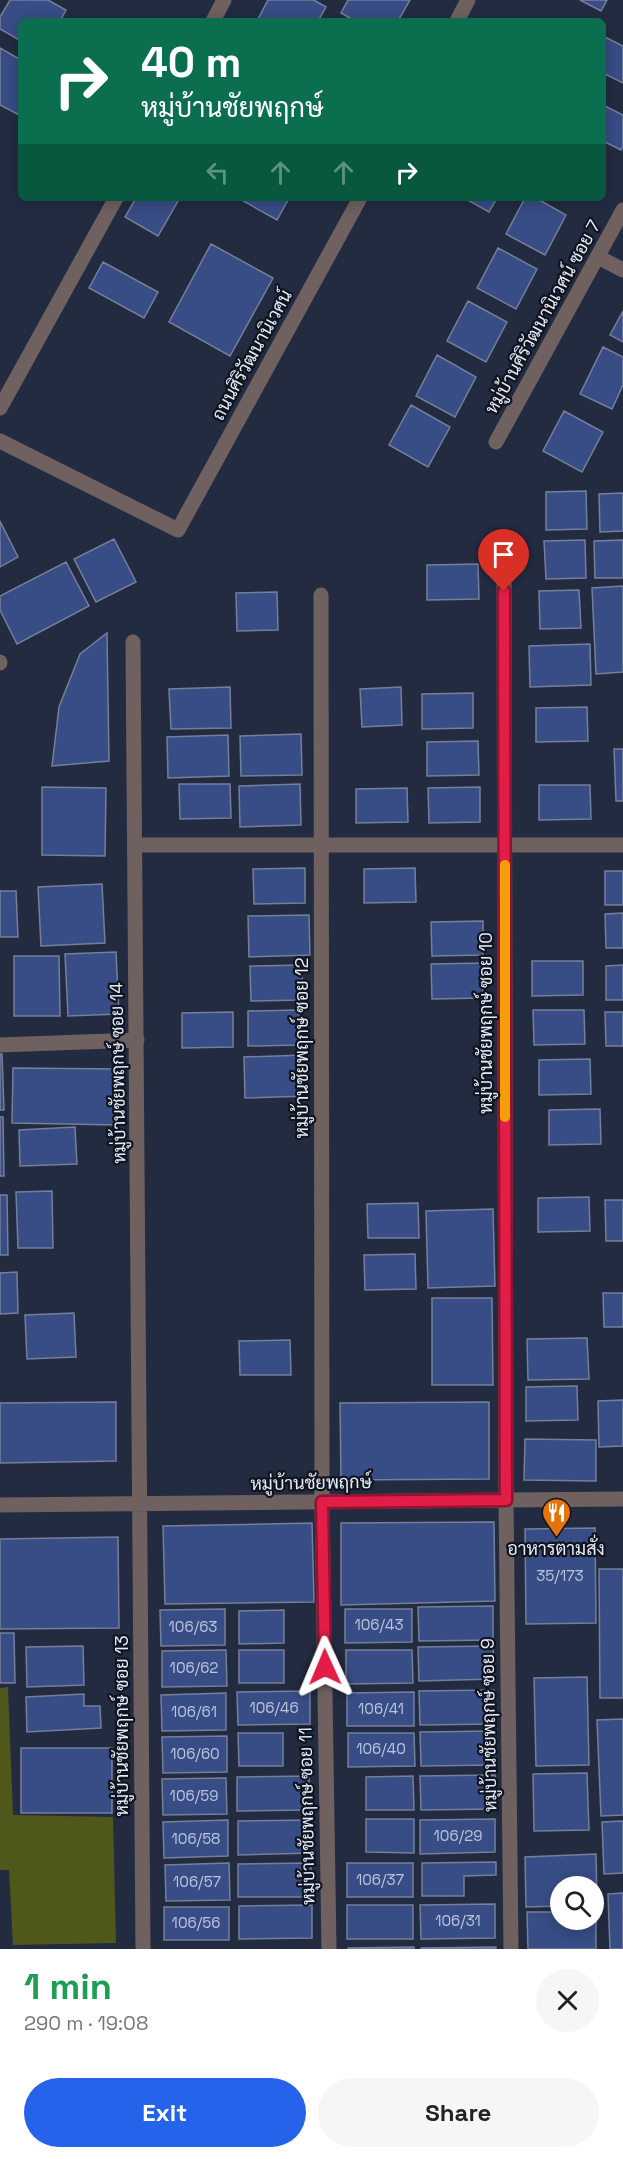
<!DOCTYPE html>
<html lang="en">
<head>
<meta charset="utf-8">
<style>
  body { margin:0; font-family:"Space Grotesk",Sarabun,sans-serif; background:#f6f6f6; color:#222; height:100vh; display:flex; flex-direction:column; font-size:22px; white-space:nowrap }
  * { box-sizing:border-box; margin:0 }
  p { font-size:20px; color:#767676 }
  .icon { flex:none; width:33px; height:33px; fill:none; stroke:currentColor; stroke-width:2; stroke-linecap:round; stroke-linejoin:round }
  .map { position:relative; height:1949px; overflow:hidden }
  .details { display:flex; flex-direction:column; background:#fff; flex:1 }
  .details>* { flex:none }
  .banner { position:absolute; left:18px; top:18px; width:588px; height:183px; border-radius:9px; box-shadow:0 3px 15px #0003; background:#0b6e4f; color:#fff; overflow:hidden }
  .buttons { position:absolute; left:550px; top:1876px; display:grid; gap:12px }
  .buttons a { display:grid; place-items:center; width:54px; height:54px; border-radius:50%; background:#fff; box-shadow:0 3px 15px #0003; font-size:30px }
  .pin { position:absolute; display:grid; place-items:center; width:51px; height:51px; color:#fff; margin:-62px -26px; border-radius:50% 50% 50% 0; rotate:-45deg; box-shadow:0 0 6px #0007 }
  .pin .icon { rotate:45deg }
  .me { position:absolute; width:66px; margin:-33px; rotate:359deg; stroke-linejoin:round; filter:drop-shadow(0 0 4px #0008) }
  .turn { display:flex; align-items:center; gap:21px; height:126px; padding:0 24px; font-size:27px }
  .turn .icon { width:78px; height:78px; stroke-width:2.5 }
  .turn b { display:block; font-size:42px; line-height:51px }
  .lanes { display:flex; align-items:center; height:57px; padding:0 24px; background:#0003; justify-content:center; gap:30px; direction:ltr }
  .lanes .off { opacity:.35 }
  .round { display:grid; place-items:center; flex:none; width:63px; height:63px; border-radius:32px; background:#f6f6f6 }
  .summary { display:flex; align-items:center; justify-content:space-between; height:102px; padding:0 24px }
  h1 { font-size:36px; font-weight:600; line-height:45px; color:#1e9e55 }
  .button { display:flex; gap:12px; margin-top:auto; padding:12px 24px }
  .button a { flex:1; height:69px; border-radius:36px; background:#2563eb; color:#fff; font-size:24px; font-weight:600; line-height:69px; text-align:center }
  .button a+a { background:#f6f6f6; color:#222 }
  .map>svg:first-child { display:block }
</style>
</head>
<body>
<div class="map">
<svg width="623" height="1949" viewBox="0 0 623 1949">
  <rect width="100%" height="100%" fill="#232b41"/>
  <path fill="#50571b" d="M8 1687 13 1815 113 1817 116 1943 13 1945 9 1870H0V1688Z"/>
  <path fill="#384d86" stroke="#747f99" stroke-width="1.5" d="M10 0H48L66 10 60 21H21V41L0 29V17Z
    M268 0H314L326 7 318 21H257Z
    M348 0H410L398 21H355L341 13Z
    M580 0H607L601 11Z
    M603 36 623 46V83L603 73Z
    M0 48 21 60V116L0 105Z
    M603 105 623 115V146L621 150 603 141Z
    M136 198H173L178 201 158 236 125 217Z
    M238 198H289L277 220Z
    M464 198H497L489 212Z
    M525 198H536L566 215 545 255 506 234Z
    M211 244 273 278 230 356 169 322Z
    M498 248 537 269 516 309 477 288Z
    M103 262 158 292 144 318 89 288Z
    M468 301 507 322 486 362 447 341Z
    M623 311V342L610 335Z
    M603 347 623 357V385L612 409 580 394Z
    M437 355 476 377 455 417 416 396Z
    M411 405 450 427 428 467 389 445Z
    M564 411 603 432 582 472 543 451Z
    M586 491 587 529 546 530V492Z
    M623 493V531L600 532 599 494Z
    M0 521 18 557 0 567Z
    M114 539 136 582 96 602 74 559Z
    M585 540 586 578 546 579 544 541Z
    M623 540V578H595L594 541Z
    M66 562 89 606 17 644 0 610V596Z
    M478 564 479 599 427 600V565Z
    M623 586V672L596 674 592 588Z
    M579 590 581 628 540 629 539 591Z
    M277 592 278 630 237 631 236 593Z
    M107 633 109 761 52 766 59 707 80 654Z
    M590 644 591 685 530 687 529 646Z
    M230 687 231 728 171 729 169 689Z
    M401 687 402 725 362 727 360 689Z
    M473 693V728L422 729V694Z
    M587 707 588 741 536 742V708Z
    M301 734 302 775 241 776 240 736Z
    M228 735 229 776 168 778 167 737Z
    M478 741 479 775 427 776V742Z
    M614 749H623V801H616Z
    M179 784H230L231 818 180 819Z
    M300 784 301 825 240 827 239 786Z
    M539 785H590L591 819 539 820Z
    M42 787 106 788 105 856 42 855Z
    M480 787V822L429 823 428 788Z
    M407 788 408 822 356 823V789Z
    M305 868V903L254 904 253 869Z
    M415 868 416 902 364 903V869Z
    M605 871H623V905H605Z
    M102 884 105 943 41 946 38 887Z
    M0 891H16L18 937H0Z
    M623 913V948H606L605 914Z
    M309 915 310 955 249 957 248 916Z
    M483 921V955L432 956 431 922Z
    M116 952 119 1014 68 1016 65 954Z
    M14 956H59L60 1016H14Z
    M532 961H583V995L532 996Z
    M483 963V998L432 999 431 964Z
    M302 965V1000L251 1001 250 966Z
    M623 965V1000H606V966Z
    M299 1010 300 1045 248 1046V1011Z
    M533 1010H584L585 1044 534 1045Z
    M233 1012V1047L182 1048V1013Z
    M605 1012H623V1046H606Z
    M0 1054H2L4 1110H0Z
    M305 1055 306 1096 245 1098 244 1057Z
    M590 1059 591 1094 539 1095V1060Z
    M13 1068 120 1069 119 1125 12 1123Z
    M600 1109 601 1144 549 1145V1110Z
    M0 1117H3L4 1176H0Z
    M75 1127 77 1164 20 1166 19 1130Z
    M52 1191 53 1248H18L16 1192Z
    M0 1195H7L8 1255H0Z
    M589 1197 590 1231 538 1232V1198Z
    M605 1200H623V1241H606Z
    M418 1203 419 1238H368L367 1204Z
    M493 1209 495 1286 428 1288 426 1211Z
    M415 1254 416 1289 365 1290 364 1255Z
    M17 1272 18 1313 0 1314V1273Z
    M603 1293H623V1327H604Z
    M432 1298H492L493 1385H432Z
    M74 1313 76 1357 27 1359 25 1315Z
    M587 1338 589 1379 528 1380 527 1339Z
    M290 1340 291 1375H240L239 1341Z
    M577 1386 578 1420 526 1421V1387Z
    M623 1400V1446L599 1447 598 1401Z
    M116 1402V1461L0 1463V1403Z
    M489 1402V1479L341 1480 340 1403Z
    M525 1439 596 1440V1481L524 1480Z
    M494 1522 495 1601 341 1605V1523Z
    M312 1523 314 1602 165 1604 163 1526Z
    M595 1528 596 1623 526 1624 525 1529Z
    M118 1537 119 1628 0 1629V1539Z
    M599 1569H623V1698H600Z
    M493 1606V1640L419 1641 418 1607Z
    M225 1609V1645L161 1646 160 1610Z
    M345 1609H412V1642L345 1643Z
    M284 1610V1643L239 1644V1611Z
    M0 1633H14L15 1683H0Z
    M83 1646 84 1685 27 1687 26 1647Z
    M493 1646 494 1679 419 1681 418 1647Z
    M226 1650 227 1686 162 1687V1651Z
    M239 1650H284V1683H239Z
    M346 1650H412L413 1683 346 1684Z
    M587 1677 589 1765 536 1766 534 1678Z
    M494 1690V1724L420 1725 419 1691Z
    M310 1691V1724L238 1725 237 1692Z
    M414 1692V1726H347V1693Z
    M226 1693V1730L162 1731 161 1695Z
    M84 1694V1706H100L101 1728 27 1732 26 1697Z
    M623 1719V1815L601 1816 597 1720Z
    M495 1731V1765L421 1766 420 1732Z
    M238 1733H283V1766H239Z
    M348 1733H414L415 1766 348 1767Z
    M227 1736V1772L163 1773 162 1737Z
    M21 1748H112V1813H21Z
    M587 1773 589 1830 534 1831 533 1774Z
    M495 1775 496 1809 421 1810 420 1776Z
    M309 1776 310 1810 237 1811V1777Z
    M413 1776 414 1810H366V1777Z
    M226 1778 227 1814 163 1815 162 1779Z
    M366 1819H414V1853L366 1852Z
    M495 1819V1852L420 1854V1820Z
    M228 1820V1856L164 1858 163 1822Z
    M311 1820 312 1853 238 1855V1821Z
    M623 1821V1873L604 1874 602 1822Z
    M596 1854 597 1904H594V1887H561V1906L526 1907 525 1857Z
    M496 1862V1875L464 1876V1896H422V1863Z
    M229 1863 230 1900 166 1901 165 1865Z
    M311 1863V1897H238V1864Z
    M347 1863H413V1897H347Z
    M623 1893V1949H610L608 1894Z
    M495 1904V1938L421 1939 420 1905Z
    M312 1905V1938L239 1939V1906Z
    M347 1905H413V1939H347Z
    M164 1907H229V1940H164Z
    M594 1911H596V1949H528L527 1912H561V1920H594Z
    M414 1947V1949H348V1948Z
    M496 1947V1949H421V1948Z"/>
  <g fill="none" stroke-linecap="round" stroke-linejoin="round">
    <path stroke="#6f615f" stroke-width="15" d="M213 21 224 0
      M457 21 468 0
      M598 257 623 270
      M0 408 116 198
      M0 441 178 530 360 198
      M496 442 623 210
      M504 545 506 1500 511 1949
      M321 595 322 1502 329 1949
      M133 642 143 1949
      M0 662V663
      M135 845H623
      M0 1045 137 1040
      M0 1505 623 1499"/>
  </g>
  <g fill="none" stroke-linecap="round" stroke-linejoin="round">
    <defs>
      <path id="route" d="M325 1667 322 1502 506 1500 504 591"/>
    </defs>
    <use href="#route" stroke="#92132f" stroke-width="15"/>
    <use href="#route" stroke="#e11d48" stroke-width="10"/>
    <path stroke="#f59e0b" stroke-width="10" d="M505 865V1117"/>
  </g>
  <defs>
    <symbol id="restaurant-pin" viewBox="-11 -11 22 30"><path d="M0 17L-7.5 6A9.5 9.5 0 1 1 7.5 6Z" fill="#e8710a" stroke="#10141e"/><path d="M-5-6h1v4h1v-4h1v4h1v-4h1v5L-1.5 .5V6h-2V.5L-5-1ZM5-6V6H3V1.5H1.5Q1.5-4 5-6Z" fill="#fff"/></symbol>
  </defs>
  <g fill-rule="evenodd">
    <use href="#restaurant-pin" x="540" y="1496" width="33" height="45"/>
  </g>
  <g text-anchor="middle" stroke-width="4.5" stroke-linejoin="round" paint-order="stroke">
    <g font-size="15" fill="#bac4dc">
      <text x="560" y="1581">35/173</text>
      <text x="379" y="1630">106/43</text>
      <text x="193" y="1632">106/63</text>
      <text x="194" y="1673">106/62</text>
      <text x="274" y="1713">106/46</text>
      <text x="381" y="1714">106/41</text>
      <text x="194" y="1717">106/61</text>
      <text x="381" y="1754">106/40</text>
      <text x="195" y="1759">106/60</text>
      <text x="194" y="1801">106/59</text>
      <text x="458" y="1841">106/29</text>
      <text x="196" y="1844">106/58</text>
      <text x="380" y="1885">106/37</text>
      <text x="197" y="1887">106/57</text>
      <text x="458" y="1926">106/31</text>
      <text x="196" y="1928">106/56</text>
    </g>
    <g font-size="18" fill="#e5ebf9" stroke="#10141e">
      <text transform="translate(543 317) rotate(-61)" y="6">หมู่บ้านศิริวัฒนานิเวศน์ ซอย 7</text>
      <text transform="translate(252 355) rotate(-61)" y="6">ถนนศิริวัฒนานิเวศน์</text>
      <text transform="translate(486 1023) rotate(-90)" y="6">หมู่บ้านชัยพฤกษ์ ซอย 10</text>
      <text transform="translate(302 1048) rotate(-90)" y="6">หมู่บ้านชัยพฤกษ์ ซอย 12</text>
      <text transform="translate(118 1073) rotate(-91)" y="6">หมู่บ้านชัยพฤกษ์ ซอย 14</text>
      <text transform="translate(311 1483) rotate(-1)" y="6">หมู่บ้านชัยพฤกษ์</text>
      <text transform="translate(489 1725) rotate(-91)" y="6">หมู่บ้านชัยพฤกษ์ ซอย 9</text>
      <text transform="translate(122 1726) rotate(-90)" y="6">หมู่บ้านชัยพฤกษ์ ซอย 13</text>
      <text transform="translate(307 1816) rotate(-91)" y="6">หมู่บ้านชัยพฤกษ์ ซอย 11</text>
    </g>
    <g font-size="18" fill="#e5ebf9" stroke="#10141e">
      <text x="556" y="1555">อาหารตามสั่ง</text>
    </g>
  </g>
</svg>
<div class="buttons">
<a><svg class="icon" aria-label="search" viewBox="0 0 24 24"><circle cx="10" cy="10" r="6"/><path d="M15 15l6 6"/></svg></a>
</div>
<div class="pin" style="left:504px;top:591px;background:#d93025"><svg class="icon" aria-label="arrive" viewBox="0 0 24 24"><path d="M6 21V4h12l-3 4 3 4H6"/></svg></div>
<svg class="me" style="left:325px;top:1667px" viewBox="-20 -20 40 40"><path d="M0-17L14 15 0 8-14 15z" fill="#e11d48" stroke="#fff" stroke-width="4"/></svg>
<div class="banner">
<div class="turn"><svg class="icon" aria-label="right" viewBox="0 0 24 24"><path d="M7 20v-9h11M14 6l5 5-5 5"/></svg><div><b>40 m</b>หมู่บ้านชัยพฤกษ์</div></div>
<div class="lanes"><svg class="icon off" aria-label="left" viewBox="0 0 24 24"><path d="M17 20v-9H6M10 6l-5 5 5 5"/></svg><svg class="icon off" aria-label="ahead" viewBox="0 0 24 24"><path d="M12 20V5M6 11l6-6 6 6"/></svg><svg class="icon off" aria-label="ahead" viewBox="0 0 24 24"><path d="M12 20V5M6 11l6-6 6 6"/></svg><svg class="icon" aria-label="right" viewBox="0 0 24 24"><path d="M7 20v-9h11M14 6l5 5-5 5"/></svg></div>
</div>
</div>
<section class="details">
<div class="summary"><div><h1>1 min</h1><p>290 m · 19:08</p></div><a class="round"><svg class="icon" aria-label="close" viewBox="0 0 24 24"><path d="M6 6l12 12M18 6L6 18"/></svg></a></div>
<div class="button"><a>Exit</a><a>Share</a></div>
</section>
</body>
</html>
